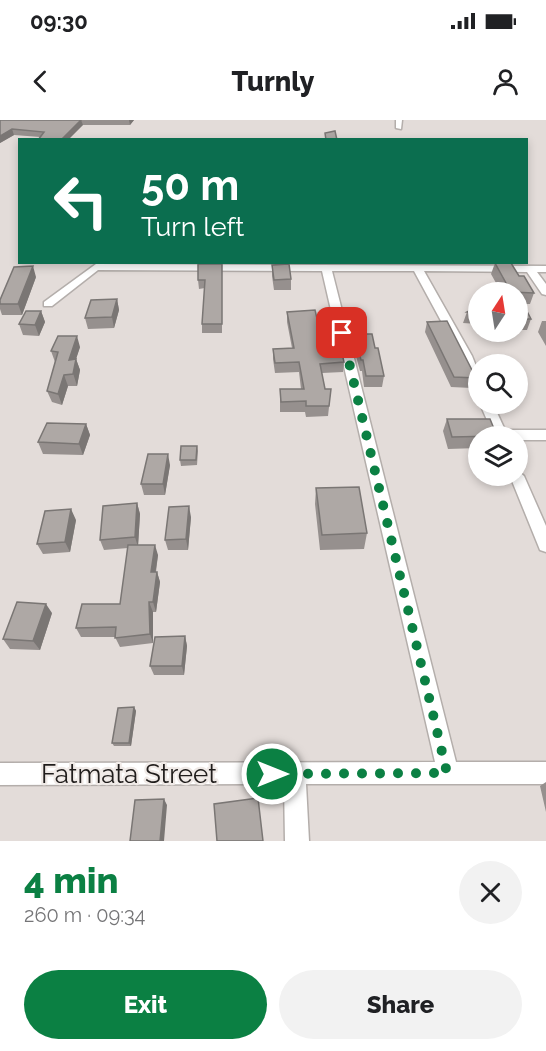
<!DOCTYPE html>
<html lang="en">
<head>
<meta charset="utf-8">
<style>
  body { margin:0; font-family:Raleway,sans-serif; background:#f2f2f2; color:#202124; height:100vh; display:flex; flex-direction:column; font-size:22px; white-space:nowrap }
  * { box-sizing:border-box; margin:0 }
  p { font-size:20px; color:#757577 }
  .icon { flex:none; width:33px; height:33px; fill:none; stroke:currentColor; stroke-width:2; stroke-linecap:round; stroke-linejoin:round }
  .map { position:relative; height:721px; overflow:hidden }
  .side { display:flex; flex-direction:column; background:#fff; flex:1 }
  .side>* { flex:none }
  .hud { position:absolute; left:18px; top:18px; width:510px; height:126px; border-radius:0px; box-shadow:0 3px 9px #0003; background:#0b6e4f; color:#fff; overflow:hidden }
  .needle { width:39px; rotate:12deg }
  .buttons { position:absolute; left:468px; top:162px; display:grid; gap:12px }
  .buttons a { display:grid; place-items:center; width:60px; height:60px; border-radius:50%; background:#fff; box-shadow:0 3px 9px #0003; font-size:30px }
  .pin { position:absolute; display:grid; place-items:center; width:51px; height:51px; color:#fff; margin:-26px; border-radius:12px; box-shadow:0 3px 9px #0006 }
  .me { position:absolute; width:66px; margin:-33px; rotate:90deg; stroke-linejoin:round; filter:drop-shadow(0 0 4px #0008) }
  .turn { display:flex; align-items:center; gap:21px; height:126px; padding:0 24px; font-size:27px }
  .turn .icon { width:78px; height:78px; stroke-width:2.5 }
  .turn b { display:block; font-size:42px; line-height:51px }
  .round { display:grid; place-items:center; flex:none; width:63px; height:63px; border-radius:32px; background:#f2f2f2 }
  .overview { display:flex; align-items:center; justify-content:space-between; height:102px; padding:0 24px }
  h1 { font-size:36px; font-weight:800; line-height:45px; color:#0b8043 }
  .action { display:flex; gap:12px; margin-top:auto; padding:12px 24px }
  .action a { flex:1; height:69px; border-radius:36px; background:#0b8043; color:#fff; font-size:24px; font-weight:800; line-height:69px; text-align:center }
  .action a+a { background:#f2f2f2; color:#202124 }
  .status { display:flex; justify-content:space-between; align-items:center; height:42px; padding:0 30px; background:#fff; direction:ltr }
  .status svg { height:16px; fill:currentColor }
  header { display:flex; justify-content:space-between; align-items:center; height:78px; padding:0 24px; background:#fff; font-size:27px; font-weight:800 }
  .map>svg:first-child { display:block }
</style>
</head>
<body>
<div class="status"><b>09:30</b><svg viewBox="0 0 49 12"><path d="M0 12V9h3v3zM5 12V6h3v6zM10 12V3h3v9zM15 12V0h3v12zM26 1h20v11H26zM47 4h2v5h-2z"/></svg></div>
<header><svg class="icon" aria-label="back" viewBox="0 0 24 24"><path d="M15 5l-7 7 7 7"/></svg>Turnly<svg class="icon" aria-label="person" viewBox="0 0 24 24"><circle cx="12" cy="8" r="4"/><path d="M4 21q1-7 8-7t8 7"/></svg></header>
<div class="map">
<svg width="546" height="721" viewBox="0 0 546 721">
  <rect width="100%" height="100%" fill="#e3dcd9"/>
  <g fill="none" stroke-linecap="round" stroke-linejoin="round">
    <defs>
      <path id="street" d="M396 0H402L401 9 396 8Z
        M96 144 546 146V152H537L546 164V175L542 174 527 152 424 151 472 236 478 251V268L472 264 460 236 414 151H332L456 642H546V664H306L309 721H285L284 664 0 665V643L435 642 322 151 98 150 52 186H44V182Z
        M480 284H493L505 310H546V320H518V316H494Z
        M518 351 524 356 546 406V432L540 430 538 425 510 356H518Z"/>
    </defs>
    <use href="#street" stroke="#b4aeab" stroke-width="3"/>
    <use href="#street" fill="#fff" fill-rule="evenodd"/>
  </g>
  <path fill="#96908e" d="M0 0H134L130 5H83L40 17 14 15 0 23Z
    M483 142H502L501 143 519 156 534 173 530 184H523L531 199 527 210H518V172H501L491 154 495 143Z
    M222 144V213H202V204L205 168 199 169 198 160Z
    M272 145 291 159V170H274L272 156Z
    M36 157 22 195H2L0 189V180Z
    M117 179 119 190 114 208 88 209 85 198Z
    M478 186V204L463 203 467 192Z
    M41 191 45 202 39 216 23 215 19 204Z
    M287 192 318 203 344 242 343 252 322 253 325 269H331L328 296 306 297 305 292H280V269H301L299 252 275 253 273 239V229L292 228 287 202Z
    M542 201H546V226L538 212Z
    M427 202 476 258 472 268 451 267 425 212Z
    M354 214 375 228 384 256 382 267H364L362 251H360L353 225Z
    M80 227 76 239 80 250 77 266H68L62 285 52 282 47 271 55 242 51 231Z
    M447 299 478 316V328L448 329 443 311Z
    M86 304 90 315 83 335 43 334 38 322Z
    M197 326 198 331 197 345 181 346 180 340Z
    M170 345 165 375H144L141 364Z
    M316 368 367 413 364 429 320 430 315 384Z
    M137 383 140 394 138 425 158 435 156 452H157L160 462 156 492H153V523L120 527 115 517H81L76 508 120 484 128 428 104 430 100 420Z
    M191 397 188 430H168L165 420Z
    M76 400 70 432 43 434 37 424Z
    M52 493 40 530 10 529 3 519Z
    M185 516 187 526 184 555H154L150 546Z
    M134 587 136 591 131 626H114L112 623Z
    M546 662V692L540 666Z"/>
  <path fill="#7a7674" d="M81 0 83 5 68 20H61Z
    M129 0H134L130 5Z
    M12 9 14 15 0 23V16Z
    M33 146 36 157 22 195 18 184Z
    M117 179 119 190 114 208 112 197Z
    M41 191 45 202 39 216 35 205Z
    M77 216 80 227 76 239 80 250 77 266 69 240Z
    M64 255 68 266 62 285 58 274Z
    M86 304 90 315 83 335 79 324Z
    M168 334 170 345 165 375 163 364Z
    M137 383 140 394 138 427 135 417Z
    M189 386 191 397 188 430 186 419Z
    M71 389 76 400 70 432 65 422Z
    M155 425 158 435 154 462 151 452Z
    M157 452 160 462 156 492 153 482Z
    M149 482 153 492V523L150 514Z
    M46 484 52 493 40 530 33 521Z
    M185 516 187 526 184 555 182 546Z
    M134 587 136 591 131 626 129 623Z
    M164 679 167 685 164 721H160Z"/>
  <path fill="#aea8a5" stroke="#7a7674" stroke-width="1.5" d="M0 0H81L61 20H38L44 12 12 9 0 16Z
    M335 11 337 20H326L325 13Z
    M495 143H511L519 156H524L534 173 511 172Z
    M198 144H222V204H202L205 160H198Z
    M289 144 291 159 274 160 272 145Z
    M33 146 18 184H0V180L14 147Z
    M117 179 112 197 85 198 91 180Z
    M518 180H521L531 199H518Z
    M478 186V193L467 192Z
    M315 190 318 203 335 202 344 242 320 244 325 269H331L329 286H306V281L281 282 280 269H304L299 242 275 243 273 229 294 228 287 192Z
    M26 191H41L35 205 19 204Z
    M447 201 476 258 454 257 427 202Z
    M354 214H372L375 228H378L384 256H366L363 240H361Z
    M58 216H77L69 240 76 239 73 254 64 255 58 274 47 271 58 232 51 231Z
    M447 299H490L497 316 452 317Z
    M47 303 86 304 79 324 38 322Z
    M181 326H197L196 340H180Z
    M148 334H168L163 364H141Z
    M359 367 367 413 322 415 316 368Z
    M137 383 135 417 100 420 103 386Z
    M189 386 186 419 165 420 169 387Z
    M71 389 65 422 37 424 45 391Z
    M128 425H155L151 452H157L153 482H149L150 514 115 518 116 507 76 508 82 484H120Z
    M17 482 46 484 33 521 3 519Z
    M185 516 182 546H150L155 517Z
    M134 587 129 623H112L118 588Z
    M258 678 263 721H217L214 684Z
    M164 679 160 721H130L135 680Z"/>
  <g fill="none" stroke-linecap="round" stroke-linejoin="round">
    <path stroke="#0b8043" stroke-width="10" stroke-dasharray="0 18" d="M272 654 447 653 342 213"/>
  </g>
  <g text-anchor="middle" stroke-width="4.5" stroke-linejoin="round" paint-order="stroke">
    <g font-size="26" fill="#201d1c" stroke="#f0eae7">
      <text x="129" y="663">Fatmata Street</text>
    </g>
  </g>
</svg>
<div class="buttons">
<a><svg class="needle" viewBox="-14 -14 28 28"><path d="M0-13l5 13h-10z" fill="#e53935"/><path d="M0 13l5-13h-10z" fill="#757577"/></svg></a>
<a><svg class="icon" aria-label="search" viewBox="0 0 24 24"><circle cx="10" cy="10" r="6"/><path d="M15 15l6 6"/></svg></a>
<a><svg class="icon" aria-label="layers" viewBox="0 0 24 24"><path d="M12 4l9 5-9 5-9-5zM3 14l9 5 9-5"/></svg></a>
</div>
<div class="pin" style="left:342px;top:213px;background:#d93025"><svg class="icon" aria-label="arrive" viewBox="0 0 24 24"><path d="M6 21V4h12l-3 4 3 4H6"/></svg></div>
<svg class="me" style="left:272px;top:654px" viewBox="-20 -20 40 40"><circle r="17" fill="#0b8043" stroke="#fff" stroke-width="3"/><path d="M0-11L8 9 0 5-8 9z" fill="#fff"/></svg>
<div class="hud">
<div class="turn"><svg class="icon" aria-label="left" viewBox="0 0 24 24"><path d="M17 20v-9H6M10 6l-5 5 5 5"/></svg><div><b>50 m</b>Turn left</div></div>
</div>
</div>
<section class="side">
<div class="overview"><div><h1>4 min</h1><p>260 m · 09:34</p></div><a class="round"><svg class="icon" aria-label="close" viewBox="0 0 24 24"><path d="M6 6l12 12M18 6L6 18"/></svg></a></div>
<div class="action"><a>Exit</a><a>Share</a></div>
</section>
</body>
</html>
